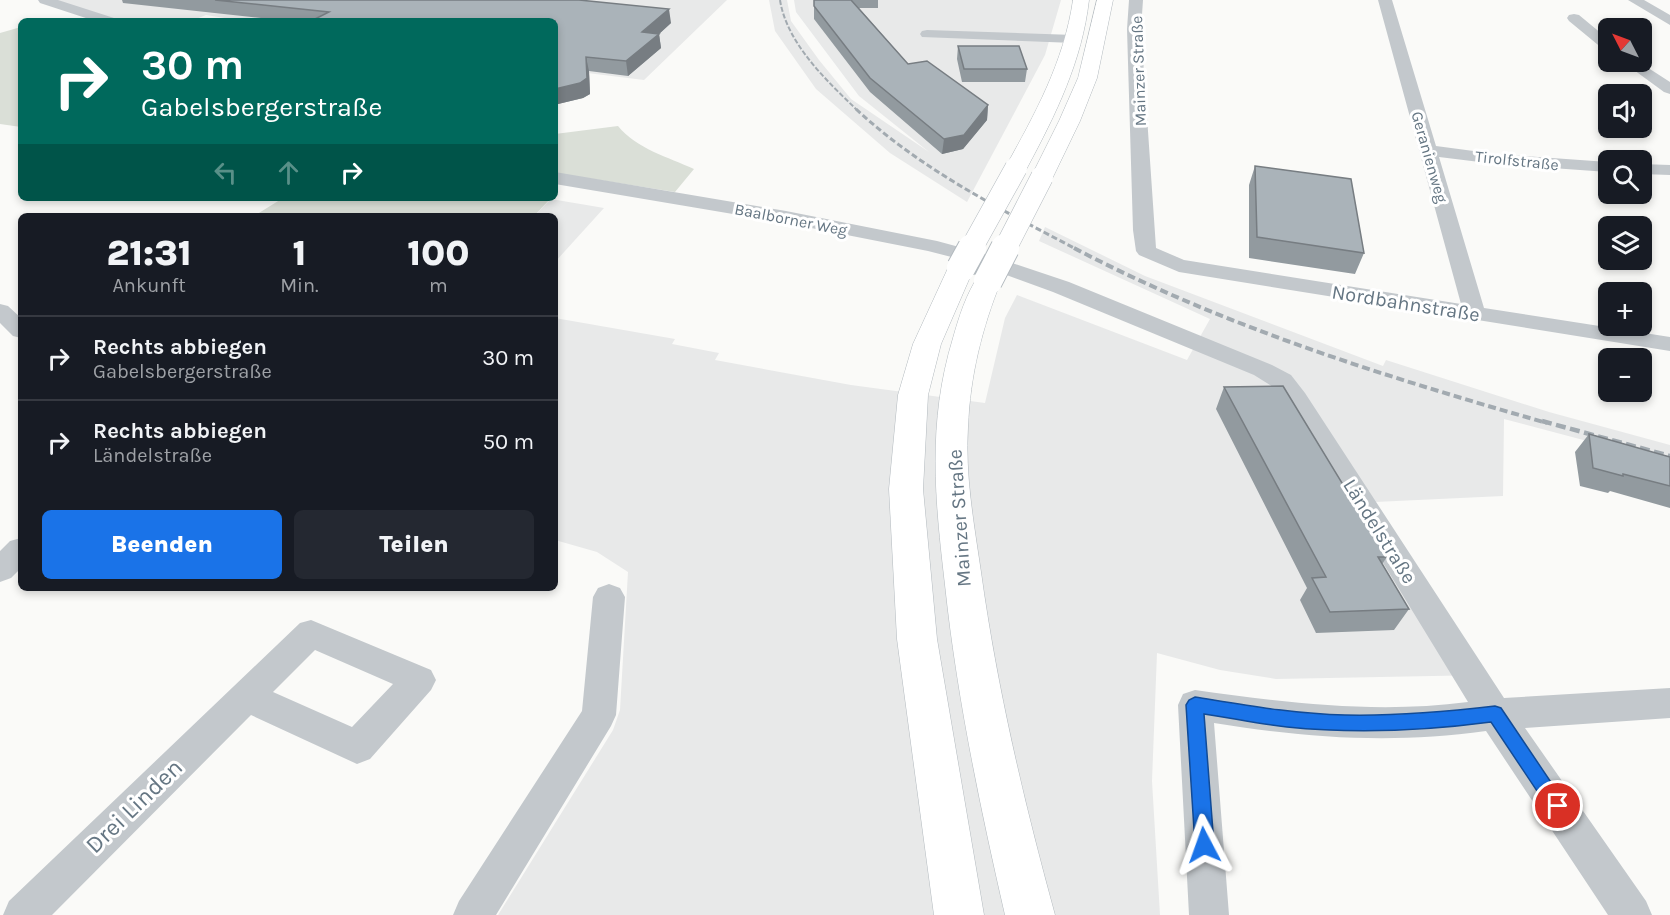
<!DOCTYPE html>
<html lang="de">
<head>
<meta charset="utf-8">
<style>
  body { margin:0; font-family:Karla,sans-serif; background:#242831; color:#f1f3f6; height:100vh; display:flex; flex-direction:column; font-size:22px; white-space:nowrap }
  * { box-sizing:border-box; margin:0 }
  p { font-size:20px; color:#9ea1a6 }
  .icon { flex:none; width:33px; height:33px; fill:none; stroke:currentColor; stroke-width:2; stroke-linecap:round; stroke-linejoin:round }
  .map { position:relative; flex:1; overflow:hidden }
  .side { position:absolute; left:18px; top:213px; width:540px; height:378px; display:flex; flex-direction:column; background:#171b24; border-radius:9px; box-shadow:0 3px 9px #0003 }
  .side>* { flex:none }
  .guide { position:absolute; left:18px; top:18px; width:540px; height:183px; border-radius:9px; box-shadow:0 3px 9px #0003; background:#00695c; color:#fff; overflow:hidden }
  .needle { width:39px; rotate:312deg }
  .controls { position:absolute; left:1598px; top:18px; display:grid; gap:12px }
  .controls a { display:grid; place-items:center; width:54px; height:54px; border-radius:9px; background:#171b24; box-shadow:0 3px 9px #0003; font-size:30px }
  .pin { position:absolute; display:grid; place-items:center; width:51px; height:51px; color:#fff; margin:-26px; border:3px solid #fff; border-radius:50%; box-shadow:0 2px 6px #0007 }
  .me { position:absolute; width:66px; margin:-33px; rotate:356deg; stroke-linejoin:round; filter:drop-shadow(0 0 4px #0008) }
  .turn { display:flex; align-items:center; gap:21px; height:126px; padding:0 24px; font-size:27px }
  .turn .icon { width:78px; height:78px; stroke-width:2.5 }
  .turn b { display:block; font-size:42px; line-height:51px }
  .lanes { display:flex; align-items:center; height:57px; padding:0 24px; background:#0003; justify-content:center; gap:30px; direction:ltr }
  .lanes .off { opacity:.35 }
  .eta { display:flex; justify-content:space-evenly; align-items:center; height:102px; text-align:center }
  .eta b { font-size:36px; font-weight:800; line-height:42px }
  .button { display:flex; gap:12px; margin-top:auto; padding:12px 24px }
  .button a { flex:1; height:69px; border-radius:9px; background:#1a73e8; color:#fff; font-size:24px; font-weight:800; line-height:69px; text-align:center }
  .button a+a { background:#242831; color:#f1f3f6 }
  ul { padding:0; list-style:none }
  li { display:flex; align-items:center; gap:18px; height:84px; padding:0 24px; border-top:2px solid #363941 }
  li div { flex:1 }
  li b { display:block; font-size:22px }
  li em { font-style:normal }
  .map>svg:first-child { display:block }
</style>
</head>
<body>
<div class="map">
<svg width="1670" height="915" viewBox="0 0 1670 915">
  <rect width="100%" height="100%" fill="#fafaf8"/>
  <path fill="#e8e9e9" d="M54 0H727L644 80 555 69V21H243L206 15 191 21H122Z
    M769 0H787L791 21 819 60 851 99 929 152 859 96 796 12 794 0H1061L1045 55 967 202 890 153 816 89 775 31Z
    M551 199 604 208 555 262V216H534Z
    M1045 227 1145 276 1383 366 1386 360 1549 412 1670 445V463L1504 419 1503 496 1375 502 1485 675 1276 679 1220 670 1157 653 1152 781 1160 915H498L613 730 620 710 628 572 597 552 555 540V318L675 339 672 344 719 353 715 360 851 385 985 403 1005 318 1017 295 1187 360 1210 319 1039 241Z"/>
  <path fill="#dadfd7" d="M21 27V127L0 124V33Z
    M618 126C637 149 668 157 694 169L675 192 555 173V134Z
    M283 198H551L534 216H254Z"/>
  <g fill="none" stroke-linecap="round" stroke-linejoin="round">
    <defs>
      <path id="secondary" d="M1073 0H1089C1082 61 1056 114 1027 168L1024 173 1016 175 1008 173 1005 168C1035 114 1064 62 1073 0Z
        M1097 0H1113L1097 78 1080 121 1053 177 1050 182 1042 184 1034 182 1031 177 1059 121 1078 78Z
        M961 260 970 262 974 268 941 344 928 395 923 489 937 639 984 915H934L897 639 889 489 898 395 913 344 948 268 952 262Z
        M988 273 997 275 1001 281C982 328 970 376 968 427 965 476 974 524 981 572 997 688 1024 802 1055 915H1005C980 806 957 697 945 585 935 499 927 423 953 338 959 317 966 294 979 275Z"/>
    </defs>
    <use href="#secondary" stroke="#b3babf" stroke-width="1"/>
    <path fill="#c3c8cc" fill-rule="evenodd" d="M38 0H58L114 18 116 21H95L40 3Z
      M1129 0H1143L1141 29 1156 248 1184 260 1461 304 1378 0H1392L1436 146 1496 154 1608 162V172L1496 164 1439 157 1484 308 1670 337V351L1179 272 1139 255 1136 251 1133 230 1127 29Z
      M1628 0H1644L1670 15V25Z
      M1574 14 1579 15 1608 39V50L1603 49 1569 21 1567 18 1569 15Z
      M927 30 1074 35 1081 39 1074 43 922 37 920 34 922 31Z
      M1623 62H1639L1670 82V94L1664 92Z
      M1641 164 1670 165V175L1641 174Z
      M555 172 786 211 937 241 985 254 1069 282 1272 365 1291 375 1305 393 1504 698 1670 688V718L1525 728 1646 901 1652 915H1608L1486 731C1391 744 1308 738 1214 723L1229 915H1189L1178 705 1183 694 1195 690C1286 703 1377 714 1468 702L1286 404 1273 387 1254 375 1053 292 971 262 928 251 786 223 555 184Z
      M0 304 8 306 21 318V338L13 336 0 323Z
      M21 538V568L11 578 0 582V551L10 541Z
      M609 584 620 588 625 597 616 715 611 726 496 915H453L459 901 582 711 593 597 598 588Z
      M311 620 431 670 436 680 431 690 370 759 357 764 251 715 52 915H3L9 901 300 623ZM315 650 393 684 352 727 273 692Z"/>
    <use href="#secondary" fill="#fff" fill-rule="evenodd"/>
    <path stroke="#a2aab0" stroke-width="2" stroke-dasharray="5 2" stroke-linecap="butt" d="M780 0C787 44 827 81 858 111"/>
    <path stroke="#a2aab0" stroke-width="3" stroke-dasharray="6 3" stroke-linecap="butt" d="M856 109C920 169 1000 209 1076 249"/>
    <path stroke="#a2aab0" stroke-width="4" stroke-dasharray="8 4" stroke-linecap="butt" d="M1074 248C1222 326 1386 377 1547 423"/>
    <path stroke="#a2aab0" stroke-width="4.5" stroke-dasharray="10 4.5" stroke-linecap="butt" d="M1542 421 1670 456"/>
    <defs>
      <path id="secondary-bridge-far1" d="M971 249 1016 168
        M1005 249 1042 177"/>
      <path id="secondary-bridge" d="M961 268 972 248
        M988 281 1005 248"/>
    </defs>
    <use href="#secondary-bridge-far1" stroke="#b3babf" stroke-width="23" stroke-linecap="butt"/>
    <use href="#secondary-bridge" stroke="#b3babf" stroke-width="30" stroke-linecap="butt"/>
    <use href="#secondary-bridge-far1" stroke="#fff" stroke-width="22"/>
    <use href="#secondary-bridge" stroke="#fff" stroke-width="28"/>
  </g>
  <path fill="#929a9f" d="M122 0H579L671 23 659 34 661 48 628 76 589 71 590 94 583 98 558 104V102L555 103V21H289L123 3Z
    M814 0H878V8H859L908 64 988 105 987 120 963 149 942 154 870 92 814 19Z
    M958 46 1027 69 1025 82H962L957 59Z
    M1255 166 1364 253 1355 274 1249 258V185Z
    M1224 387 1387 557 1382 564 1409 609 1394 630 1316 633 1300 600 1307 588 1216 409Z
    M1589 434 1670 457V508L1610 491 1608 493 1580 486 1575 452Z"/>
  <path fill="#777d82" d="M669 9 671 23 659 34 661 48 628 76 626 61 642 32Z
    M586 57 589 71 590 94 583 98 558 104 555 89Z
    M988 105 987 120 963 149 942 154 944 139Z"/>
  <path fill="#aab3b9" stroke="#777d82" stroke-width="1.5" d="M215 0H579L669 9 642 32 659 34 626 61 586 57 587 78 580 83 555 89V21H311L329 12Z
    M814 0H851L908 64 927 61 988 105 964 135 944 139 870 78 814 6Z
    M958 46H1019L1027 69H964Z
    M1255 166 1351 179 1364 253 1257 237Z
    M1283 386 1387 557H1378L1409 609 1330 612 1312 578 1326 577 1224 387Z
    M1589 434 1670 457V486L1623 474V476L1593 468Z"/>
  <path fill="#1a73e8" stroke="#114b97" stroke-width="1.5" d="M1195 697C1245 705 1294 714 1345 715 1395 716 1445 712 1495 706L1501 708 1567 806 1564 812 1558 815 1551 812 1491 722C1423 731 1355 734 1287 727 1259 724 1232 718 1204 714L1214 845 1211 852 1204 855 1197 852 1195 845 1186 705 1189 700Z"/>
  <g text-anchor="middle" stroke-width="6" stroke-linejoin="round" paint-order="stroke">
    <g font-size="16" fill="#657683" stroke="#fff">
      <text transform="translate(1138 71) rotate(-92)" y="6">Mainzer Straße</text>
      <text transform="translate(1430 157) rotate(74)" y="6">Geranienweg</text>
      <text transform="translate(1517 160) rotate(6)" y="6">Tirolfstraße</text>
      <text transform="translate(791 219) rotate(11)" y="6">Baalborner Weg</text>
    </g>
    <g font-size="20" fill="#657683" stroke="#fff">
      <text transform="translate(1406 303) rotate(9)" y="7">Nordbahnstraße</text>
      <text transform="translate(959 518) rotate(-94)" y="7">Mainzer Straße</text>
      <text transform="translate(1380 531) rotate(58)" y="7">Ländelstraße</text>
    </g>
    <g font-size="24" fill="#657683" stroke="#fff">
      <text transform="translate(134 806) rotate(-44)" y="8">Drei Linden</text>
    </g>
  </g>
</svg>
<div class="controls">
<a><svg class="needle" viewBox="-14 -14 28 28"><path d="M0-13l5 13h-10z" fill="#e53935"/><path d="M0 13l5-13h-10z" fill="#9ea1a6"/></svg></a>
<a><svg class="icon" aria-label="sound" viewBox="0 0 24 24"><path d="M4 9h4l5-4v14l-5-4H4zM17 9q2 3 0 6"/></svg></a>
<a><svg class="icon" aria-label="search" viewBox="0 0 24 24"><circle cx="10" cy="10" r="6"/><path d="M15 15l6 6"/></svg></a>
<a><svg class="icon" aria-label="layers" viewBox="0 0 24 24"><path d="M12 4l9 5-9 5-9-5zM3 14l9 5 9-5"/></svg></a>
<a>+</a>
<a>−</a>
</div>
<div class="pin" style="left:1558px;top:806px;background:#d93025"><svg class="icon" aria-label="arrive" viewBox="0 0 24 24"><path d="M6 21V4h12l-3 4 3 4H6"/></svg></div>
<svg class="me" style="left:1204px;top:845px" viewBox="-20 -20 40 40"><path d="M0-17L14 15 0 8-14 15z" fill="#1a73e8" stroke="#fff" stroke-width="4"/></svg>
<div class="guide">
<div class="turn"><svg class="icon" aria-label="right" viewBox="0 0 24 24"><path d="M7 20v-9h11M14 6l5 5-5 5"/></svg><div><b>30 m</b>Gabelsbergerstraße</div></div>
<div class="lanes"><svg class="icon off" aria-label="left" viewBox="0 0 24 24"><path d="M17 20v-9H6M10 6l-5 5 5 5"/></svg><svg class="icon off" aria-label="ahead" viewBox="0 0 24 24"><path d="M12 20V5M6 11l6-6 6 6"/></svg><svg class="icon" aria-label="right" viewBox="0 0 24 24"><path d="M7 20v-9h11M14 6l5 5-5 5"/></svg></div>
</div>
<section class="side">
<div class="eta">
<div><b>21:31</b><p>Ankunft</p></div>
<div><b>1</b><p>Min.</p></div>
<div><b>100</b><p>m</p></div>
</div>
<ul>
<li><svg class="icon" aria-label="right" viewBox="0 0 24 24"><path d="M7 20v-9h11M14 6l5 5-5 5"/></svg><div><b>Rechts abbiegen</b><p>Gabelsbergerstraße</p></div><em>30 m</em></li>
<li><svg class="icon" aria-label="right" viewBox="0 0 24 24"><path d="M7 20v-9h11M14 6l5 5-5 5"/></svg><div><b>Rechts abbiegen</b><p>Ländelstraße</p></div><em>50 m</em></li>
</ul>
<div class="button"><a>Beenden</a><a>Teilen</a></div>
</section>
</div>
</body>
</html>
